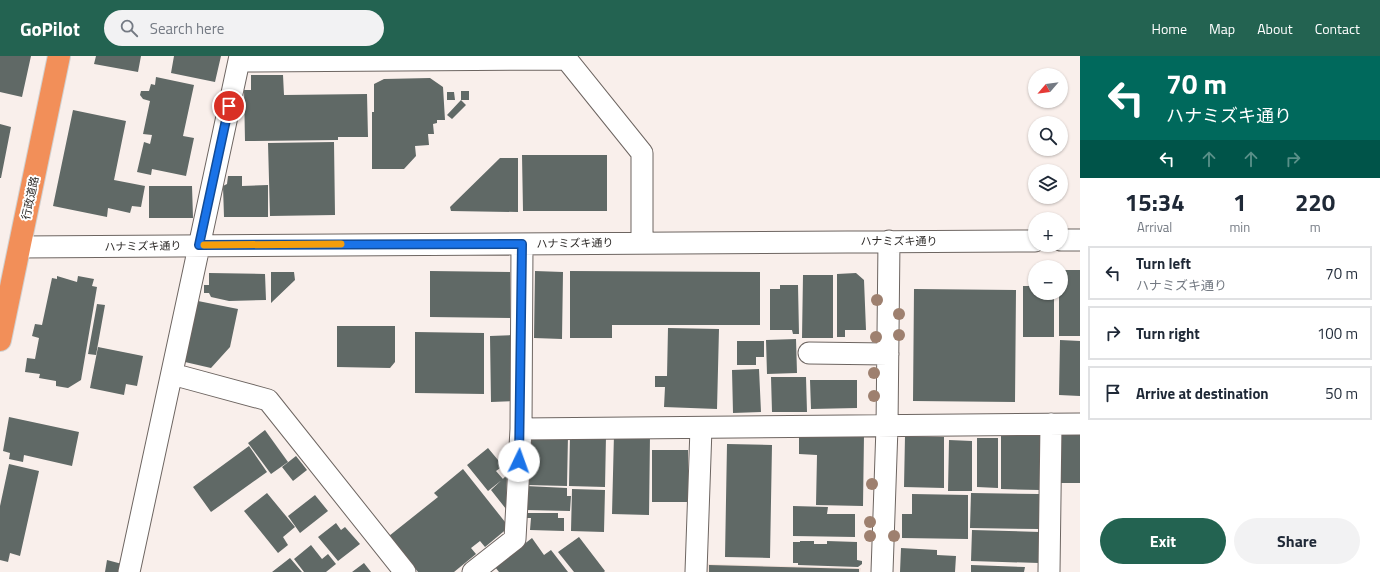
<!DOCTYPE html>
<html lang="en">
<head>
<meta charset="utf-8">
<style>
  body { margin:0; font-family:"Titillium Web","Noto Sans JP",sans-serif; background:#f2f2f3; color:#1f2937; height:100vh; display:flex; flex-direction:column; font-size:15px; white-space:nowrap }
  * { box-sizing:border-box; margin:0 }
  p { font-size:13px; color:#747a83 }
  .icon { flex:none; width:22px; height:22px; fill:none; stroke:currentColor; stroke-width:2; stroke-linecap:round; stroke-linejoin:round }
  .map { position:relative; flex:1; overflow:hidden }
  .panel { display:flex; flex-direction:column; background:#fff; width:300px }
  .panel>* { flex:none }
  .guide { background:#00695c; color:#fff; overflow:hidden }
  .needle { width:26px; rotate:242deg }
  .tools { position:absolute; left:1028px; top:12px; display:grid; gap:8px }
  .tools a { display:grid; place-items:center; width:40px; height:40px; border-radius:50%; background:#fff; box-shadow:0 1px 3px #0004; font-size:20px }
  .pin { position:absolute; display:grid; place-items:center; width:34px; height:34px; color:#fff; margin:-17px; border:2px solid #fff; border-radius:50%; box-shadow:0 1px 4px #0007 }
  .me { position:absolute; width:44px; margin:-22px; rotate:3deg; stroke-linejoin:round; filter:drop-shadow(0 0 3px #0008) }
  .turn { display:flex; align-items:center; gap:14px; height:84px; padding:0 20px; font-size:18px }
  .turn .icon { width:52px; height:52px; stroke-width:2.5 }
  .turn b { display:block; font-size:28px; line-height:34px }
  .lanes { display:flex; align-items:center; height:38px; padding:0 20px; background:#0003; justify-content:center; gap:20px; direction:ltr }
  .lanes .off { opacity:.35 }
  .eta { display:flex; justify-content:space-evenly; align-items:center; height:68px; text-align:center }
  .eta b { font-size:24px; font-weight:700; line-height:28px }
  .action { display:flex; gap:8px; margin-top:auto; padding:8px 20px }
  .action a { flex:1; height:46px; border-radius:24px; background:#236351; color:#fff; font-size:16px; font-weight:700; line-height:46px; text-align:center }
  .action a+a { background:#f2f2f3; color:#1f2937 }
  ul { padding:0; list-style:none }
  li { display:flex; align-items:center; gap:12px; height:54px; margin:0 8px 6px; padding:0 12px; border:2px solid #e0e1e3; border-radius:0px }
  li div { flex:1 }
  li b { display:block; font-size:15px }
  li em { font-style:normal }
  header { display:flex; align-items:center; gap:24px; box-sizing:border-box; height:56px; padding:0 20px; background:#236351; color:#fff }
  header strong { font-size:19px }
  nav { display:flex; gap:22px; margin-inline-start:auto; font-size:14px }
  .search { width:280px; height:36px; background:#f2f2f3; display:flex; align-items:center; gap:10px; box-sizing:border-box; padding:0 14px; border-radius:22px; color:#747a83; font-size:15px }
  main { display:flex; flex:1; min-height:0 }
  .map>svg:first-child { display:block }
</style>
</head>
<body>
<header>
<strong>GoPilot</strong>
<div class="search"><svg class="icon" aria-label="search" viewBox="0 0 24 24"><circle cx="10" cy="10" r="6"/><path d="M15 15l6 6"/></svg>Search here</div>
<nav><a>Home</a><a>Map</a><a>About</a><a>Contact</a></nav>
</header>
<main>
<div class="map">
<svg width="1080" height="516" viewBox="0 0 1080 516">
  <rect width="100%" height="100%" fill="#f9efeb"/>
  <path fill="#f1e0d8" d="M707 508 861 512 860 516H707Z"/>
  <path fill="#606966" d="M0 0H31L22 41 0 36Z
    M96 0H141L138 16 94 8Z
    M174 0H221L215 26 171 17Z
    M251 19H283L284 39 367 38 368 81H338V84L245 85 244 34H251Z
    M156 21 194 29 183 80 194 82 186 120 152 113 151 119 137 116 144 86 150 88 152 79 143 78 150 45 143 43 140 39 141 35H149L151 28 155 29Z
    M430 22 443 31 445 64H437V67L433 68 434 78H428L429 89 415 90 416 100 404 113H372V56H374V28L384 23Z
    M461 35H469V44H461L466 49 452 63 447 59 461 44Z
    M447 36H454L455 44H447Z
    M73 54 126 65 114 124 145 130 141 151 132 150 130 157 108 152 107 161 53 150Z
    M0 68 11 71 1 122H0Z
    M334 86 335 159 270 160 268 87Z
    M522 99H607V155H523Z
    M500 102H518V156L451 155 450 151Z
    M228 120H242V130L268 129V161H224L223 130 227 128Z
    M149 130H192L193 162H149Z
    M1061 214H1080V280H1059V237H1061Z
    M430 215 510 216V262L430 261Z
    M535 215 563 216 562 283 534 282Z
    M570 215 760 216V269H612V282H570Z
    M1032 215H1035V237H1054V281H1023V230H1032Z
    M271 216H294L295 224 271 247Z
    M209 217 265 218 266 244 229 245 211 241 209 237H204V229H209Z
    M856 217 864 224 866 274H845V281H837V218Z
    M803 219H833V282H802Z
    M57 220 77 226 78 220 94 223 92 230 97 231 81 324 68 332 56 330V325L39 322 40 318 25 316 27 302 35 303 39 282 32 280 35 268 42 269 52 222 57 223Z
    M780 229H798L799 278H793L792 274H770V233H780Z
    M914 233 1016 234 1015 346 913 345Z
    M198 245 238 253 230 291 211 312 185 306Z
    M97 248 105 249 96 299 88 298Z
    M337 270H395V306L390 312 337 311Z
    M668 272 719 273 717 353 664 351 665 331H655V320H667Z
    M415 276 484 277V338L415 337Z
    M513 279 515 345 491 346 490 280Z
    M796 283 797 317 767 318 766 284Z
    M1060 284 1080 285V340L1059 339Z
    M737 285H764V301H756V309H737Z
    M98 291 143 300 137 330 126 328 124 339 90 332Z
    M759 313 761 356 733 357 732 314Z
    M771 321H806L807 356H772Z
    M810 324H857V352L811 353Z
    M9 361 79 376 72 410 24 399 23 406 9 403 10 397 3 395Z
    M265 374 288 406 271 418 248 387Z
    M614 378 650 379 649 459 612 458Z
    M799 378 864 379 863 450 816 449 817 399 799 398Z
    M1061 378H1080V427H1060Z
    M528 379H568L567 430 527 429Z
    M570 379 606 380 605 431 569 430Z
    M1040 379V434L1001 433V380Z
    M905 380 944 381V432L904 431Z
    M977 382H998V432L977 431Z
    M949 384 972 385V435H948Z
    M727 388 772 389 770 502 725 501Z
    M249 390 267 416 211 456 193 431Z
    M488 392 503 410 496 415 503 423 488 435 467 409Z
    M652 394H688V446H652Z
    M296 400 307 414 293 425 282 411Z
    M9 408 39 415 20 500 10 497 8 506 0 504V450Z
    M463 413 509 471 485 491 480 485 471 492 476 498 454 516H418L389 480 438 441 434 437Z
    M507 419 506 453 491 434Z
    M526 430 567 432V440H571L570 455 526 454Z
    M572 433 605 434 604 476 571 475Z
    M267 437 295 471 283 481 288 489 278 497 244 455Z
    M971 437 1039 438V473L970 472Z
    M912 438 968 439V483L902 482V458H912Z
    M315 439 328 455 300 477 288 460Z
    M793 450 828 451 827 458H855V481L793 480Z
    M527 457H558V462H564V475L530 474 531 462H527Z
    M336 467 341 474 345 471 360 488 338 505 318 481Z
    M972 474 1040 476 1039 507 971 505Z
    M579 481 605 515 604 516H574L558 496Z
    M532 482 544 499 551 494 568 516H499L495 511Z
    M800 485H814V488H827V485L857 486V504L862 505V508L858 511 798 509V507H793V486H800Z
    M311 489 322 503 328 498 336 508 326 516H304L294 503Z
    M901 492 937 494V499L956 500 955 516H900Z
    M290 502 302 516H272Z
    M107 504 122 508 120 516H105Z
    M364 507 371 516H352Z
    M709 509 859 513V516H709Z
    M971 509 1025 511 1024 516H971Z"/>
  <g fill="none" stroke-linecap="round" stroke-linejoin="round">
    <defs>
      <path id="minor" d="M564 0 642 97V187
        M239 5 566 3
        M1061 184H1080
        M20 191 1035 185
        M809 297 888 298
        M172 318 268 344 405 516
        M521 373 522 188
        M129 516 240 0
        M473 516 515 483 521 373 1080 368
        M696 516 701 372
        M882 516 887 371 889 185
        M1049 516 1051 368"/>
      <path id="highway" d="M0 284 59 0"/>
    </defs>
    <use href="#minor" stroke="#6d6561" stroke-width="23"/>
    <use href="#highway" stroke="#d1d0cf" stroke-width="24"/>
    <use href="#minor" stroke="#fff" stroke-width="21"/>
    <use href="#highway" stroke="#f28f59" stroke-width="22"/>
  </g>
  <g fill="#9e806f">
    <circle cx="877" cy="244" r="6"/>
    <circle cx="899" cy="258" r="6"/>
    <circle cx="899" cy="279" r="6"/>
    <circle cx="876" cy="281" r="6"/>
    <circle cx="874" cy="317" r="6"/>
    <circle cx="874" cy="340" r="6"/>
    <circle cx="872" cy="428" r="6"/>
    <circle cx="870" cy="466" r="6"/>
    <circle cx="870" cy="480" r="6"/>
    <circle cx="894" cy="480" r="6"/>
  </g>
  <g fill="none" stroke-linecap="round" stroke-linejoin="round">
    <defs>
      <path id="route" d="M229 50 199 189 522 188 519 405"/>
    </defs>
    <use href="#route" stroke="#114b97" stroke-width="10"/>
    <use href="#route" stroke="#1a73e8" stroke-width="7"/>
    <path stroke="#f59e0b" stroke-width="7" d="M204 189 341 188"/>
  </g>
  <g text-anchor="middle" stroke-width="4" stroke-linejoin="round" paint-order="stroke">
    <g font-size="11" fill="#2c2927" stroke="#fff">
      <text transform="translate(30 142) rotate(-78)" y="4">行政道路</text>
      <text x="899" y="189">ハナミズキ通り</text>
      <text transform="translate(575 187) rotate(-1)" y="4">ハナミズキ通り</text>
      <text transform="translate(143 190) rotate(-1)" y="4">ハナミズキ通り</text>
    </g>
  </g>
</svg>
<div class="tools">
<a><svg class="needle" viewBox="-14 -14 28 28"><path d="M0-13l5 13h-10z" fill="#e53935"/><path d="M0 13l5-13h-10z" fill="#747a83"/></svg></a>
<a><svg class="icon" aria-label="search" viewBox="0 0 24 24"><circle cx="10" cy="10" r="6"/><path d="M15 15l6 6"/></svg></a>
<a><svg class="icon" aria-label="layers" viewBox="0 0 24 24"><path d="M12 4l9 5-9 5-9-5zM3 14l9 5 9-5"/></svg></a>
<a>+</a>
<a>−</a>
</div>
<div class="pin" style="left:229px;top:50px;background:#d93025"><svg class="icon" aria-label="arrive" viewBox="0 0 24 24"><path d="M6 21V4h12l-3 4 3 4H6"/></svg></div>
<svg class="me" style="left:519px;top:405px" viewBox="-20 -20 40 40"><circle r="19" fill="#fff"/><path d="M0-13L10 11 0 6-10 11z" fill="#1a73e8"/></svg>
</div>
<section class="panel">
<div class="guide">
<div class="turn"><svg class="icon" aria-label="left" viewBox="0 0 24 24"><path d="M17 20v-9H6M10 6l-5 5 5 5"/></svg><div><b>70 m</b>ハナミズキ通り</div></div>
<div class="lanes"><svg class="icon" aria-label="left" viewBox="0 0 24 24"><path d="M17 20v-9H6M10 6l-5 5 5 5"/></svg><svg class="icon off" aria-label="ahead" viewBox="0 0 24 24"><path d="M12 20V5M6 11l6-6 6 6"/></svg><svg class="icon off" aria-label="ahead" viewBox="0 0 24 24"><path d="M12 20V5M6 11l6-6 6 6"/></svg><svg class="icon off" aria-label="right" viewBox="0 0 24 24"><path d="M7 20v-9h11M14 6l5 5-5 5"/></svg></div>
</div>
<div class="eta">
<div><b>15:34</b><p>Arrival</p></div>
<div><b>1</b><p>min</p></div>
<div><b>220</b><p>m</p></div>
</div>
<ul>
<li><svg class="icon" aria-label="left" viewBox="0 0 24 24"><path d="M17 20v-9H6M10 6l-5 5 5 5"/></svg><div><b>Turn left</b><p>ハナミズキ通り</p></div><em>70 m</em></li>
<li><svg class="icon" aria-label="right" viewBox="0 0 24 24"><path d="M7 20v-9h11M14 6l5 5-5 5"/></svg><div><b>Turn right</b></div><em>100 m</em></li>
<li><svg class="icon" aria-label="arrive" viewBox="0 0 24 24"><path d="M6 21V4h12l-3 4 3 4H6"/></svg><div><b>Arrive at destination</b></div><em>50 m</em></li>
</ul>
<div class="action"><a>Exit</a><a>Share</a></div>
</section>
</main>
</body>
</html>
